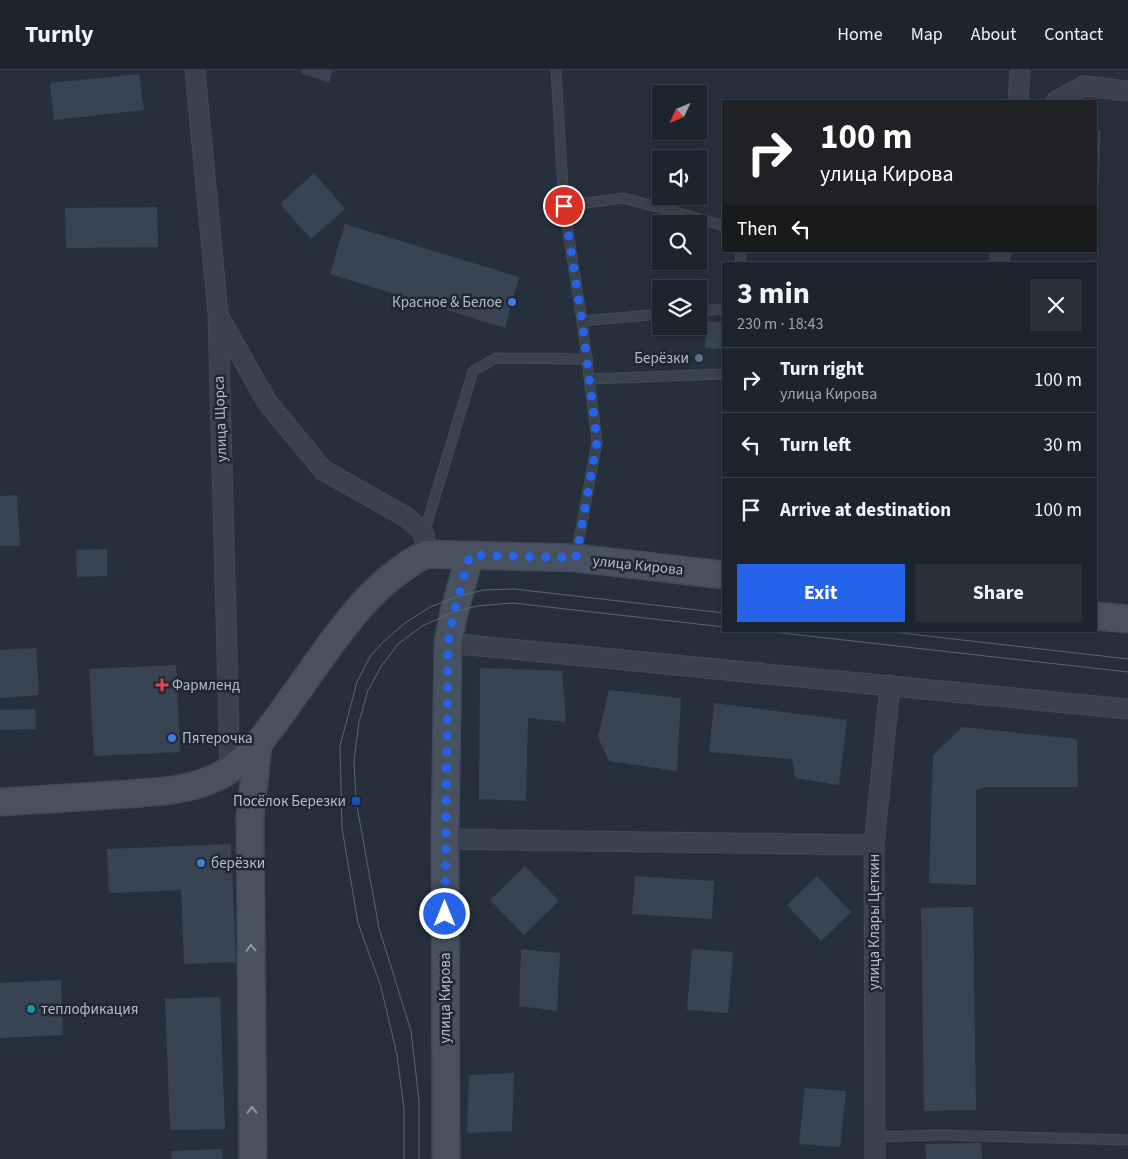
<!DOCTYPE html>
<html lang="en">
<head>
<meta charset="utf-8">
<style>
  body { margin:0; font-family:"Source Sans 3",sans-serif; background:#29303a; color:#f1f3f6; height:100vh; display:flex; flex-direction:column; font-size:19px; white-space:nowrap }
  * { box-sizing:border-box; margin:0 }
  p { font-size:16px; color:#a0a4aa }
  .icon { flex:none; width:28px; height:28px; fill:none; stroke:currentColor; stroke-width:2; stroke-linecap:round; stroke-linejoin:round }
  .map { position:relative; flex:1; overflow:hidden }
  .sheet { position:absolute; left:722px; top:192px; width:375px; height:370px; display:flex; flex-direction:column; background:#1c242e; border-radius:0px; box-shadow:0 2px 8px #0003,0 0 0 1px #3a414a }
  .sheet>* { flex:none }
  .guide { position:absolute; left:722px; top:30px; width:375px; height:152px; border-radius:0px; box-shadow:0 2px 8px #0003,0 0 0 1px #3a414a; background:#202124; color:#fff; overflow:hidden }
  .needle { width:32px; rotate:226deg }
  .tools { position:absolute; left:652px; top:15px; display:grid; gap:10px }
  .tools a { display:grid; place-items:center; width:55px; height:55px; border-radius:0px; background:#1c242e; box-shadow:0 2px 8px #0003,0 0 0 1px #3a414a; font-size:25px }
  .pin { position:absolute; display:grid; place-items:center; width:42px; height:42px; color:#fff; margin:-21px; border:2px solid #fff; border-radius:50%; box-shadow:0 1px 5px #0007 }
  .me { position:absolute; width:55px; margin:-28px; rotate:0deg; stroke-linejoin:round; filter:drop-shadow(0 0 4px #0008) }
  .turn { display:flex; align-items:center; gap:18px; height:105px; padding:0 15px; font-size:22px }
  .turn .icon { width:65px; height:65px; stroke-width:2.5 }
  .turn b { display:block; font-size:35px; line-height:42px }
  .then { display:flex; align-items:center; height:48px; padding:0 15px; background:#0003; gap:10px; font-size:19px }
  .round { display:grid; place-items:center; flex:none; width:52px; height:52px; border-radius:0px; background:#29303a }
  .overview { display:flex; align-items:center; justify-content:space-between; height:85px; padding:0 15px }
  h1 { font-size:30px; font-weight:700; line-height:38px }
  .cta { display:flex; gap:10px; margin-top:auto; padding:10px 15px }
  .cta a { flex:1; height:58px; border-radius:0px; background:#2563eb; color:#fff; font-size:20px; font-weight:700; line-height:58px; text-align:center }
  .cta a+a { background:#29303a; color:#f1f3f6 }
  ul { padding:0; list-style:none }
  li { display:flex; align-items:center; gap:15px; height:65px; padding:0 15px; border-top:1px solid #3a414a }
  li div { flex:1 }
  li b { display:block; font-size:19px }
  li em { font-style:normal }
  header { display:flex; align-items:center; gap:30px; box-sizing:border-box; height:70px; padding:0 25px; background:#1c242e; border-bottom:1px solid #3a414a }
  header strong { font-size:24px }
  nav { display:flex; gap:28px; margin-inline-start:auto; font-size:18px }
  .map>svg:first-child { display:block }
</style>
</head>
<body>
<header>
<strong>Turnly</strong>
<nav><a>Home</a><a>Map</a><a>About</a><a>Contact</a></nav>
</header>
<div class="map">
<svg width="1128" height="1089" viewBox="0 0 1128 1089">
  <rect width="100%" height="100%" fill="#26303d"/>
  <path fill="#384453" d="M302 0H333L329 13 301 3Z
    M139 4 144 40 54 50 50 13Z
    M1096 61H1101L1098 125H1096Z
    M314 103 345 139 311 169 280 134Z
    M157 137 158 177 66 178 65 138Z
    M345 154 519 207 505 258 330 204Z
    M706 251 724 252V279L705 278Z
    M17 425 20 476H0V426Z
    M107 479V506L77 507 76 480Z
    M36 578 39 625 0 628V580Z
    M176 595 180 682 94 686 89 599Z
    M480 598 562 601 566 652 528 648 526 731 479 729Z
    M609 620 681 628 677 701 609 691 598 667Z
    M714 633 847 650 839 715 795 708 792 689 709 682Z
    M35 639 36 659 0 660V640Z
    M962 657 1077 669 1078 717H985L976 720V815L929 813 933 685Z
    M231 774 236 892 184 894 181 820 109 823 107 779Z
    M525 796 559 831 524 865 490 830Z
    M635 806 714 811 712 849 632 844Z
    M817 806 851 842 821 871 787 835Z
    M973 837 976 1040 924 1041 921 838Z
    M521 879 560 883 557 941 519 936Z
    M692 879 733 882 728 943 687 940Z
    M61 910 63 965 0 968V913Z
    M220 927 225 1059 170 1060 165 929Z
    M514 1003 512 1061 467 1063 469 1005Z
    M805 1018 846 1021 840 1077 799 1074Z
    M981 1073 982 1089H926L925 1074Z
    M222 1079 223 1089H172L171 1081Z"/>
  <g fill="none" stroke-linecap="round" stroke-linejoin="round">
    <defs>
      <path id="lane" d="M556 0 564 136 582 251 597 372 576 485
        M564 136 624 128 722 155 724 158
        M740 181 741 194
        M699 241 724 239
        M582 251 661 244
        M590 309 724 304
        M424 463 473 301 496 288 588 289
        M875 1067 938 1065 1128 1070"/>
      <path id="street" d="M195 0 218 243 230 699
        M1018 31 1020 0
        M1056 31 1084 16 1128 21
        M999 194 1001 181
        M219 247 267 332 323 400 406 447 424 463 426 484
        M448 573 1128 639
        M445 769 874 775
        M875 1089 874 775 890 615"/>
      <path id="secondary" d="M1096 546 1128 549
        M0 732C38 730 76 727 113 725 146 722 179 723 210 710 244 697 265 666 285 638 326 583 363 516 426 484L576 488 724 505
        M253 1089 250 747 258 676
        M446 1089 445 769 448 573 454 542 470 485"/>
    </defs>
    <use href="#lane" stroke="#434b56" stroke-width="11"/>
    <use href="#street" stroke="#434b56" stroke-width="21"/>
    <use href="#secondary" stroke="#434b56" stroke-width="29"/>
    <use href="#lane" stroke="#3a424d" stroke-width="9"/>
    <use href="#street" stroke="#3a424d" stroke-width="19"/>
    <use href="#secondary" stroke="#485160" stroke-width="26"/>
    <path stroke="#5c6674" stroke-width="1" d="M764 561 1128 602
      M884 561 1128 589
      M404 1089V1039L397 985 381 917 358 853 342 758 340 676 357 612 371 585 383 572 405 553 430 537 459 526 484 520 514 519 724 543
      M419 1089V1031L411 961 379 858 356 731 354 690 359 652 368 620 381 597 398 574 422 556 454 542 477 536 513 533 724 557"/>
  </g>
  <defs><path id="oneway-chevron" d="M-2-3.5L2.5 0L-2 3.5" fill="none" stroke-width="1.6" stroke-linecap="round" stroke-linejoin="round" transform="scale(1.25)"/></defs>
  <g stroke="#9097a4">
    <use href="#oneway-chevron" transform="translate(251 878) rotate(-91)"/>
    <use href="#oneway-chevron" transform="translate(252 1040) rotate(-91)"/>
  </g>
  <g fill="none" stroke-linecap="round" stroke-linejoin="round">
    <path stroke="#2563eb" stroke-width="9" stroke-dasharray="0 16.2" d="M445 844 448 573 454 542 470 485 576 488 597 372 582 251 564 136"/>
  </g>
  <g fill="#3f7fe0" stroke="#1f2732" stroke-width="2">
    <circle cx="512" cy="232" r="5"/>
    <circle cx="172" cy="668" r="5"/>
    <circle cx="201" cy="793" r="5"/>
  </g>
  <circle fill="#5c6f8a" stroke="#1f2732" stroke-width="2" cx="699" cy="288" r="5"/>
  <path fill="#e0444e" stroke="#1f2732" stroke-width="2" d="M159.5 607.5h5v5h5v5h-5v5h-5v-5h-5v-5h5z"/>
  <rect fill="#1a4fb4" stroke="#1f2732" stroke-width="2" x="351" y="726" width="10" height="10" rx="2.5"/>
  <circle fill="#0f9aa8" stroke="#1f2732" stroke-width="2" cx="31" cy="939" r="5"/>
  <g text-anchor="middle" stroke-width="5" stroke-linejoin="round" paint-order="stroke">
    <g font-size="15" fill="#b6bdc8" stroke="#1f2732" text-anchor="start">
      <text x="502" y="237" text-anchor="end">Красное &amp; Белое</text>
      <text x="689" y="293" text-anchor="end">Берёзки</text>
      <text x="172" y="620">Фармленд</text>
      <text x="182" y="673">Пятерочка</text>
      <text x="346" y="736" text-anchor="end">Посёлок Березки</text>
      <text x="211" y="798">берёзки</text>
      <text x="41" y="944">теплофикация</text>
    </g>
    <g font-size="15" fill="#b6bdc8" stroke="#1f2732">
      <text transform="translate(220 349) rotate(-92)" y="5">улица Щорса</text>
      <text transform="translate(638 495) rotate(6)" y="5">улица Кирова</text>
      <text transform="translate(874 852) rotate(-90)" y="5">улица Клары Цеткин</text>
      <text transform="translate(445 928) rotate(-90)" y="5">улица Кирова</text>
    </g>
  </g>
</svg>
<div class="tools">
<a><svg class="needle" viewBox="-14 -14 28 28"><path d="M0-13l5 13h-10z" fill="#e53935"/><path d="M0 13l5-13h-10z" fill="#a0a4aa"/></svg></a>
<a><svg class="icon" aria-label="sound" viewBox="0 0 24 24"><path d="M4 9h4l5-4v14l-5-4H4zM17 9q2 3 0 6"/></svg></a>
<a><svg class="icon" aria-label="search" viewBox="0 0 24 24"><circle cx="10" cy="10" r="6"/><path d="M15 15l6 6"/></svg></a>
<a><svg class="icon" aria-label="layers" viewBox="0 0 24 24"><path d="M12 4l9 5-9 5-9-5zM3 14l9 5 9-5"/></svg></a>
</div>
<div class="pin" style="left:564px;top:136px;background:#d93025"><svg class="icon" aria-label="arrive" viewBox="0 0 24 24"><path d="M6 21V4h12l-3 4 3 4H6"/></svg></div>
<svg class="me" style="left:445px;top:844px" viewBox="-20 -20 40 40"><circle r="17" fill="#2563eb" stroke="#fff" stroke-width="3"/><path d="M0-11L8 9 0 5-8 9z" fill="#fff"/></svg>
<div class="guide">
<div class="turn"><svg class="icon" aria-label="right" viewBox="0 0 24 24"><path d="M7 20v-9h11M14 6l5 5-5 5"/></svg><div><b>100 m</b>улица Кирова</div></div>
<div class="then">Then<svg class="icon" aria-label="left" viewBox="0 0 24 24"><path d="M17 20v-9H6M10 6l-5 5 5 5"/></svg></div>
</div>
<section class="sheet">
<div class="overview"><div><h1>3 min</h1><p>230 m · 18:43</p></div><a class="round"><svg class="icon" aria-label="close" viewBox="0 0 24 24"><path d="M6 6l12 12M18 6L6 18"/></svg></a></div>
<ul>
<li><svg class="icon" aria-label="right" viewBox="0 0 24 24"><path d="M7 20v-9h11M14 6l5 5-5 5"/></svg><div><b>Turn right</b><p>улица Кирова</p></div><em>100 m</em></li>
<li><svg class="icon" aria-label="left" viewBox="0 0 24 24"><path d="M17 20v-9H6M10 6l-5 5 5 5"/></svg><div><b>Turn left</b></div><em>30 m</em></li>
<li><svg class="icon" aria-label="arrive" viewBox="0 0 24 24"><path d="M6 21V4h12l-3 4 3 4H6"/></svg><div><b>Arrive at destination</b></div><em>100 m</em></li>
</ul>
<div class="cta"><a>Exit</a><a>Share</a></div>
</section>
</div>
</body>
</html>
